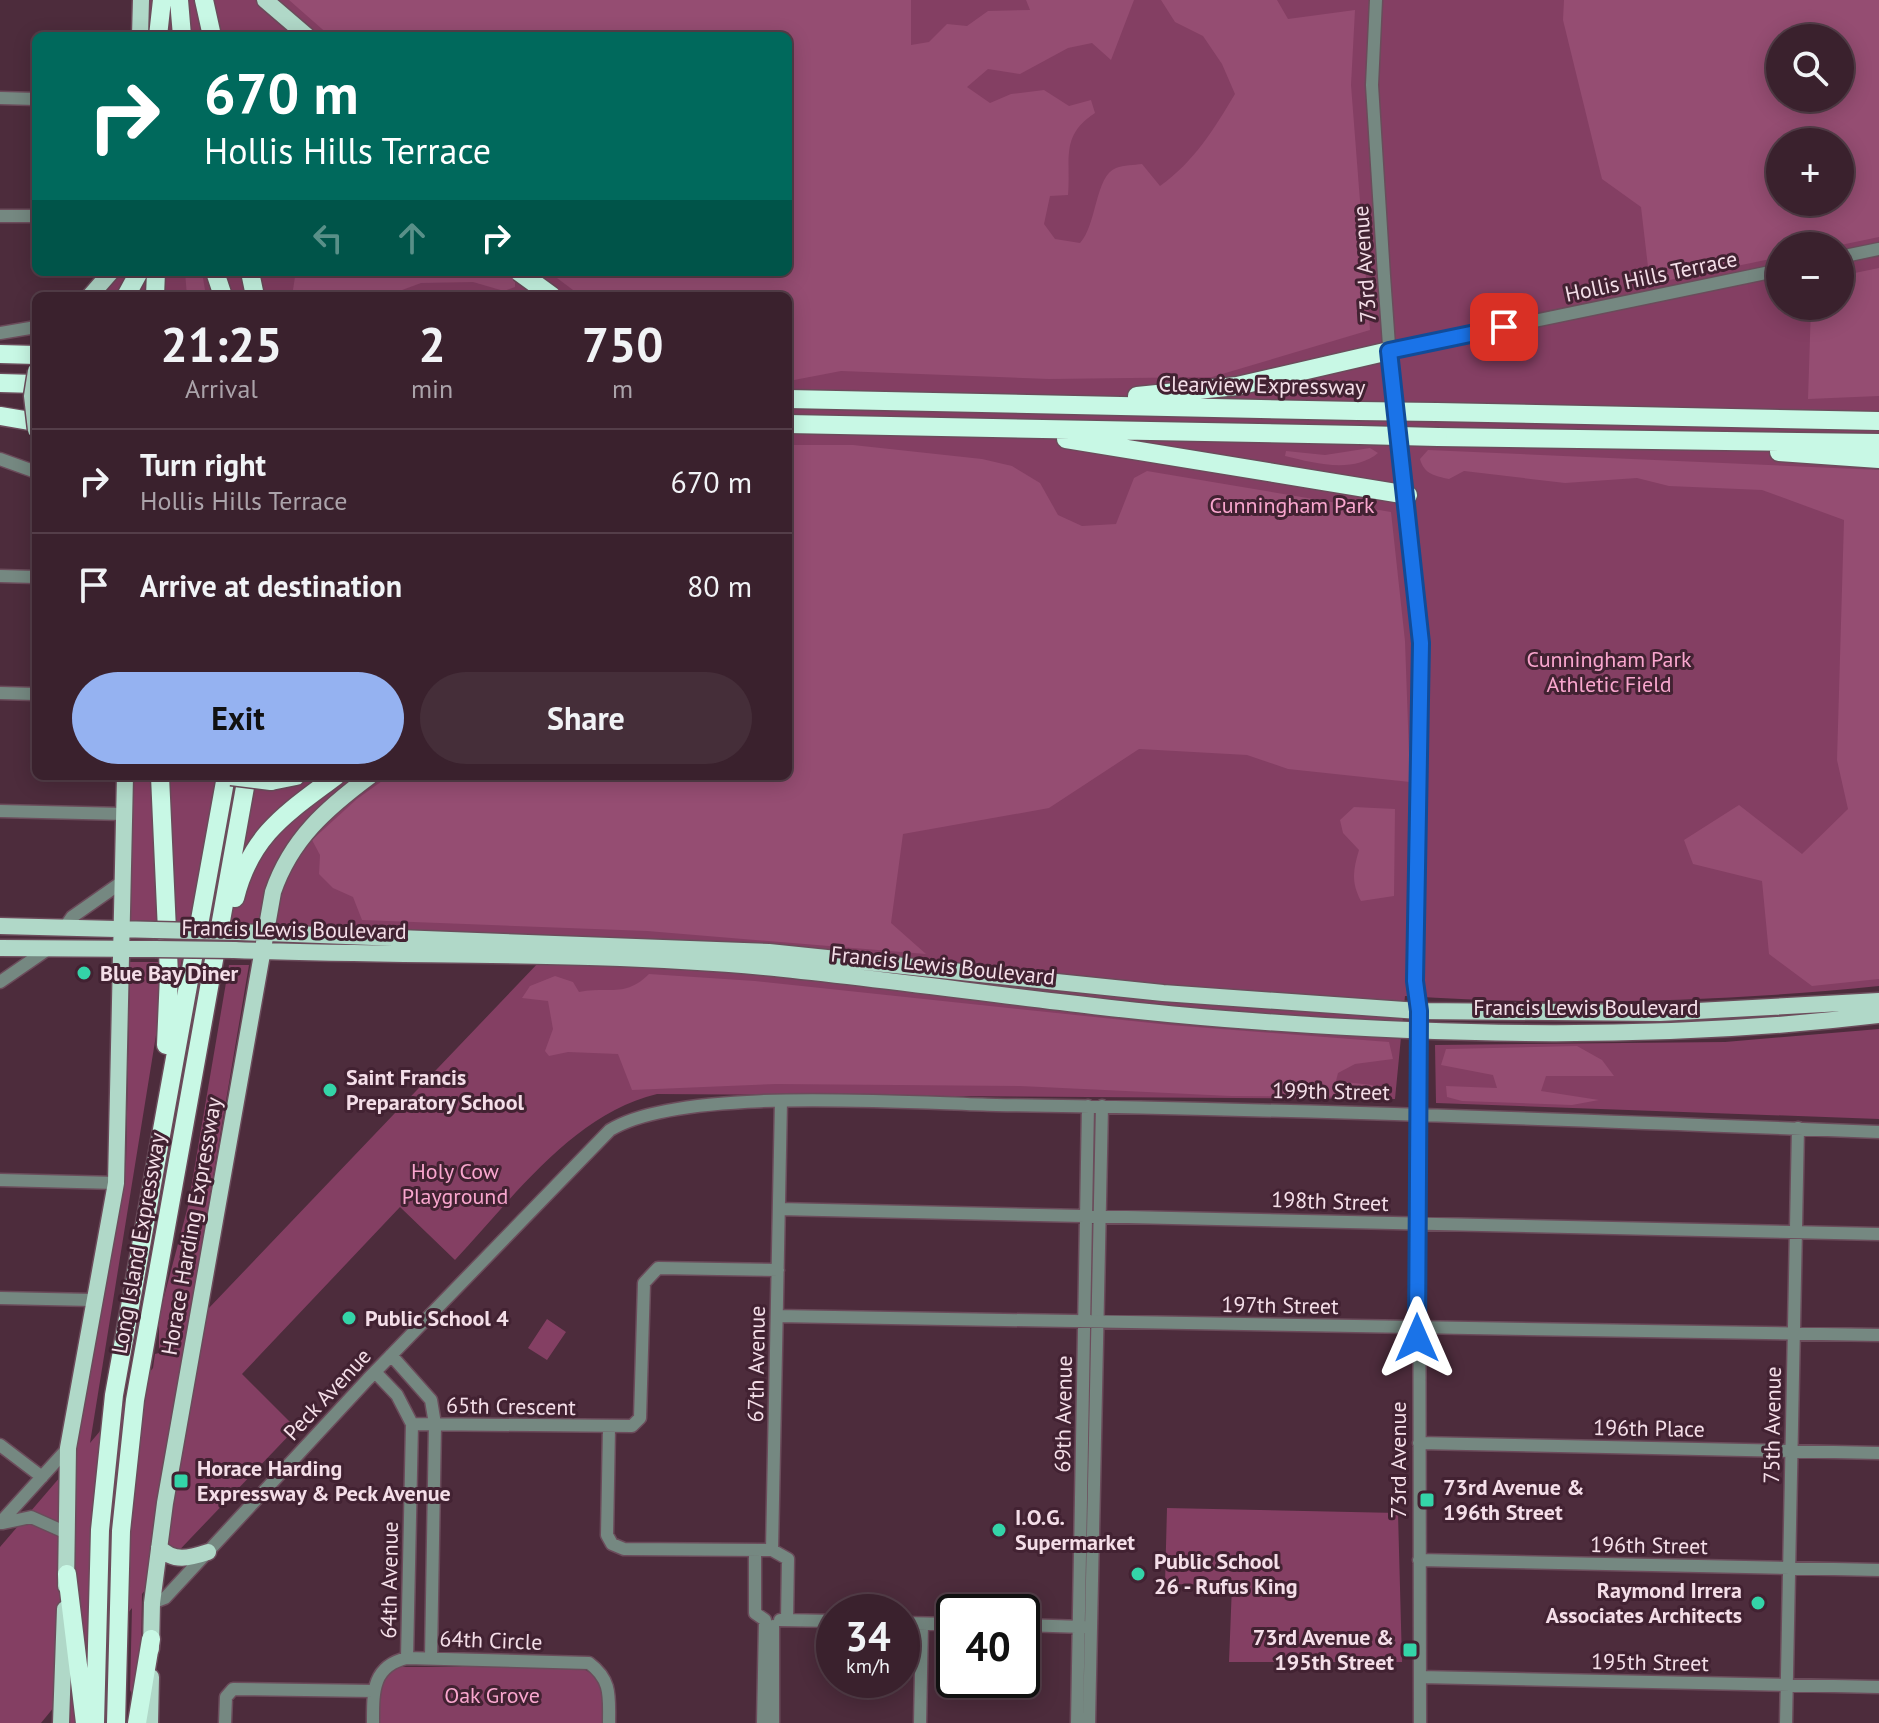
<!DOCTYPE html>
<html lang="en">
<head>
<meta charset="utf-8">
<style>
  body { margin:0; font-family:"PT Sans",sans-serif; background:#452e39; color:#f1f3f6; height:100vh; display:flex; flex-direction:column; font-size:30px; white-space:nowrap }
  * { box-sizing:border-box; margin:0 }
  p { font-size:26px; color:#aba3aa }
  .icon { flex:none; width:44px; height:44px; fill:none; stroke:currentColor; stroke-width:2; stroke-linecap:round; stroke-linejoin:round }
  .map { position:relative; flex:1; overflow:hidden }
  .side { position:absolute; left:32px; top:292px; width:760px; height:488px; display:flex; flex-direction:column; background:#3a212d; border-radius:12px; box-shadow:0 4px 20px #0003,0 0 0 2px #543e49 }
  .side>* { flex:none }
  .top-card { position:absolute; left:32px; top:32px; width:760px; height:244px; border-radius:12px; box-shadow:0 4px 20px #0003,0 0 0 2px #543e49; background:#00695c; color:#fff; overflow:hidden }
  .tools { position:absolute; left:1766px; top:24px; display:grid; gap:16px }
  .tools a { display:grid; place-items:center; width:88px; height:88px; border-radius:50%; background:#3a212d; box-shadow:0 4px 20px #0003,0 0 0 2px #543e49; font-size:40px }
  .speed { position:absolute; left:816px; top:1594px; display:flex; gap:16px; font-size:40px; font-weight:700; text-align:center }
  .speed>* { display:grid; place-content:center; width:104px; height:104px; border-radius:50%; background:#3a212d; box-shadow:0 4px 20px #0003,0 0 0 2px #543e49; line-height:1 }
  .speed small { font-size:20px; font-weight:400 }
  .speed .limit { border:4px solid #111; border-radius:12px; background:#fff; color:#111 }
  .pin { position:absolute; display:grid; place-items:center; width:68px; height:68px; color:#fff; margin:-34px; border-radius:16px; box-shadow:0 4px 12px #0006 }
  .me { position:absolute; width:88px; margin:-44px; rotate:0deg; stroke-linejoin:round; filter:drop-shadow(0 0 6px #0008) }
  .turn { display:flex; align-items:center; gap:28px; height:168px; padding:0 40px; font-size:36px }
  .turn .icon { width:104px; height:104px; stroke-width:2.5 }
  .turn b { display:block; font-size:56px; line-height:68px }
  .lanes { display:flex; align-items:center; height:76px; padding:0 40px; background:#0003; justify-content:center; gap:40px; direction:ltr }
  .lanes .off { opacity:.35 }
  .eta { display:flex; justify-content:space-evenly; align-items:center; height:136px; text-align:center }
  .eta b { font-size:48px; font-weight:600; line-height:56px }
  .cta { display:flex; gap:16px; margin-top:auto; padding:16px 40px }
  .cta a { flex:1; height:92px; border-radius:48px; background:#95b2f1; color:#111; font-size:32px; font-weight:600; line-height:92px; text-align:center }
  .cta a+a { background:#452e39; color:#f1f3f6 }
  ul { padding:0; list-style:none }
  li { display:flex; align-items:center; gap:24px; height:104px; padding:0 40px; border-top:2px solid #543e49 }
  li div { flex:1 }
  li b { display:block; font-size:30px }
  li em { font-style:normal }
  .map>svg:first-child { display:block }
</style>
</head>
<body>
<div class="map">
<svg width="1879" height="1723" viewBox="0 0 1879 1723">
  <rect width="100%" height="100%" fill="#4d2c3c"/>
  <path fill="#843f63" fill-rule="evenodd" d="M148 0H1879V986C1719 1002 1566 1006 1405 996L1395 1099 657 1094C573 1114 513 1198 455 1260L400 1207 242 1374 296 1428 168 1562 142 1594 141 1661 136 1691 132 1694 130 1690 132 1608 75 1681 78 1723H68V1690L41 1723H0V1547L73 1462 126 1162 130 962H160L163 992 90 1443 153 1368 155 1354 159 1353V1316L188 1206 229 965H249L187 1331 562 938 190 922 178 978 171 922 130 920 132 776H788V296H101L119 272H788V36H148ZM1780 38H1840V98H1780ZM1780 142H1840V202H1780ZM1780 246H1840V306H1780Z
    M1879 1029V1119L1436 1103 1435 1045 1725 1042Z
    M547 1319 566 1332 547 1360 528 1348Z
    M1167 1508 1398 1513 1402 1662H1229L1232 1585 1165 1584Z
    M396 1667H580C609 1682 605 1693 603 1723H379C379 1702 375 1679 396 1667Z"/>
  <path fill="#954d72" fill-rule="evenodd" d="M289 0H911V45L929 42 947 24 967 26 988 11 1030 10 1026 0H1134L1111 60 1092 43 1068 48 1020 74 988 69 967 87 990 103 1011 94 1044 90 1069 106 1091 100 1095 113C1060 136 1071 158 1068 195L1050 196 1044 224 1055 239 1080 243C1097 225 1095 176 1116 168 1124 165 1134 165 1142 164L1160 186C1194 162 1214 129 1235 94L1222 64 1203 36 1175 22 1161 0H1277L1288 19 1355 10 1351 85 1370 330 1212 377 1049 379 841 371 794 380 788 378V296H581L549 272H788V36H330Z
    M1564 0H1879V237L1836 246H1780V257L1650 284 1641 207 1602 179 1563 20ZM1840 38V98H1780V38ZM1840 142V202H1780V142Z
    M1879 268V396L1808 399 1811 306H1840V276Z
    M185 272H202L206 296H187Z
    M302 272H504L515 279V287L504 291 473 282 421 283 386 296H292L295 277Z
    M788 445H853L982 459 1012 466 1040 483 1058 515 1082 526 1116 524 1134 478 1147 471 1391 512 1405 641 1410 782 1288 769 1247 755 1139 749 1049 808 903 834 891 923 926 954 647 931 362 920 353 897 333 888 319 874 320 855 312 840 357 799 389 776H788Z
    M1370 448 1378 453C1353 474 1314 463 1285 456L1286 451 1325 455Z
    M1428 450 1879 470V979L1812 986 1769 954 1762 881 1693 864 1684 840 1739 805 1802 854 1848 809 1837 760 1844 520 1762 490 1669 486 1637 478 1565 483 1464 471 1449 479C1435 476 1424 474 1420 459Z
    M1354 807 1395 809 1394 896 1361 901C1351 882 1353 870 1359 850L1343 833 1340 820Z
    M649 974 755 981 1170 1025 1389 1042 1393 1059 1355 1064 1338 1073 1336 1081 1372 1085 1393 1097 1231 1096 1020 1086 776 1084 632 1090 618 1054 568 1052 549 1056 545 1051 553 1029 548 1001 522 998 530 986 555 976 573 982 579 992C609 986 625 998 649 974Z
    M1577 1046 1602 1060 1614 1076H1546L1541 1091 1599 1100 1572 1105 1462 1101 1447 1097 1446 1086 1497 1088 1493 1075 1441 1065 1446 1049Z"/>
  <g fill="none" stroke-linecap="round" stroke-linejoin="round">
    <defs>
      <path id="minor" d="M1376 0 1372 85 1384 276 1393 401 1408 495 1421 643 1415 981 1419 1011 1420 1723
        M0 98 36 99
        M0 216H36
        M1840 257 1879 249
        M0 333 36 327
        M1389 351 1780 270
        M0 459 36 472
        M0 576 36 577
        M0 693 36 694
        M0 811 124 814
        M65 927 72 917 122 882
        M0 982 48 949
        M0 1180 116 1183
        M779 1209 1879 1234
        M0 1298 93 1300
        M777 1316 1879 1335
        M391 1355 431 1400 435 1424 431 1658
        M375 1372 397 1395 412 1424 407 1658
        M412 1424 632 1426 640 1418 644 1283 658 1268 778 1270
        M609 1428 607 1535 612 1544 624 1549 772 1550
        M1419 1443 1879 1453
        M0 1445 42 1477
        M0 1523 68 1448
        M3 1523 31 1517 67 1533
        M755 1550V1613L765 1620
        M772 1550 781 1101
        M772 1550 788 1559 787 1620
        M1419 1560 1879 1570
        M152 1603 165 1598 368 1379 610 1130C681 1086 905 1103 996 1105 1290 1109 1584 1120 1879 1132
        M780 1620 834 1621
        M902 1623 954 1624
        M1022 1625 1084 1627
        M1420 1677 1879 1687
        M225 1723 226 1697 233 1689 373 1691
        M373 1723C373 1692 372 1666 407 1658L589 1663C612 1680 609 1697 609 1723
        M763 1723 765 1620
        M773 1723V1626
        M920 1723 922 1624
        M1077 1723 1088 1106
        M1089 1723 1102 1106
        M1786 1723 1798 1128"/>
      <path id="major" d="M265 0 307 36
        M140 36 141 0
        M90 296 111 272
        M0 926 155 930
        M238 932 769 952 1163 993 1419 1011 1660 1013 1879 1001
        M0 948 155 949
        M234 950C411 957 588 951 764 967 918 982 1071 1007 1225 1019 1442 1036 1663 1041 1879 1015
        M159 1547C173 1563 190 1558 208 1552
        M66 1586 68 1448 116 1183 125 776
        M151 1649 152 1603 165 1503 273 892C291 839 327 808 370 776
        M61 1723 65 1609
        M150 1723 151 1677"/>
      <path id="highway" d="M179 0 182 36
        M204 0 212 36
        M158 36 162 0
        M215 272 223 296
        M250 272 255 296
        M126 296 139 272
        M155 296 156 272
        M0 354 36 355
        M0 383 36 384
        M1137 396 1237 386 1389 351
        M788 399 1358 411
        M1436 412 1879 421
        M0 416 36 422
        M788 424 1360 435
        M1438 437 1879 443
        M1066 439 1408 495
        M1779 452 1879 459
        M160 776 169 975 166 1045
        M271 781 296 776
        M235 898C251 834 287 813 336 776
        M67 1574 85 1723
        M95 1723 100 1530 114 1395 226 776
        M116 1723 121 1531 135 1400 247 776
        M137 1723 151 1639"/>
    </defs>
    <use href="#minor" stroke="#6b4c5b" stroke-width="15"/>
    <use href="#major" stroke="#6b4c5b" stroke-width="19"/>
    <use href="#highway" stroke="#6b4c5b" stroke-width="21"/>
    <use href="#minor" stroke="#758881" stroke-width="12"/>
    <use href="#major" stroke="#b0d8c8" stroke-width="16"/>
    <use href="#highway" stroke="#c8f8e5" stroke-width="18"/>
    <defs>
      <path id="major-bridge" d="M36 371 32 396 36 430
        M155 930 238 932
        M155 949 234 950"/>
      <path id="highway-bridge" d="M519 272 552 296
        M1358 411 1436 412
        M1360 435 1438 437
        M231 776 271 781"/>
    </defs>
    <use href="#major-bridge" stroke="#6b4c5b" stroke-width="19" stroke-linecap="butt"/>
    <use href="#highway-bridge" stroke="#6b4c5b" stroke-width="21" stroke-linecap="butt"/>
    <use href="#major-bridge" stroke="#b0d8c8" stroke-width="16"/>
    <use href="#highway-bridge" stroke="#c8f8e5" stroke-width="18"/>
  </g>
  <g fill="none" stroke-linecap="round" stroke-linejoin="round">
    <defs>
      <path id="route" d="M1417 1338 1419 1011 1415 981 1421 643 1389 351 1504 327"/>
    </defs>
    <use href="#route" stroke="#114b97" stroke-width="20"/>
    <use href="#route" stroke="#1a73e8" stroke-width="14"/>
  </g>
  <g fill="#34d4a8" stroke="#422232" stroke-width="3">
    <circle cx="84" cy="973" r="8"/>
    <circle cx="330" cy="1090" r="8"/>
    <circle cx="349" cy="1318" r="8"/>
    <rect x="173" y="1473" width="16" height="16" rx="4"/>
    <rect x="1419" y="1492" width="16" height="16" rx="4"/>
    <circle cx="999" cy="1530" r="8"/>
    <circle cx="1138" cy="1574" r="8"/>
    <circle cx="1758" cy="1603" r="8"/>
    <rect x="1402" y="1642" width="16" height="16" rx="4"/>
  </g>
  <g text-anchor="middle" stroke-width="6" stroke-linejoin="round" paint-order="stroke">
    <g font-size="22" fill="#f4dee8" stroke="#422232">
      <text transform="translate(1364 264) rotate(-94)" y="8">73rd Avenue</text>
      <text transform="translate(1651 276) rotate(-12)" y="8">Hollis Hills Terrace</text>
      <text transform="translate(1262 385) rotate(1)" y="8">Clearview Expressway</text>
      <text transform="translate(294 929) rotate(1)" y="8">Francis Lewis Boulevard</text>
      <text transform="translate(943 965) rotate(6)" y="8">Francis Lewis Boulevard</text>
      <text x="1586" y="1015">Francis Lewis Boulevard</text>
      <text transform="translate(1331 1091) rotate(1)" y="8">199th Street</text>
      <text transform="translate(1330 1201) rotate(2)" y="8">198th Street</text>
      <text transform="translate(191 1226) rotate(-80)" y="8">Horace Harding Expressway</text>
      <text transform="translate(138 1243) rotate(-80)" y="8">Long Island Expressway</text>
      <text transform="translate(1280 1305) rotate(1)" y="8">197th Street</text>
      <text transform="translate(756 1364) rotate(-89)" y="8">67th Avenue</text>
      <text transform="translate(327 1394) rotate(-47)" y="8">Peck Avenue</text>
      <text transform="translate(511 1406) rotate(1)" y="8">65th Crescent</text>
      <text transform="translate(1063 1414) rotate(-89)" y="8">69th Avenue</text>
      <text transform="translate(1772 1425) rotate(-89)" y="8">75th Avenue</text>
      <text transform="translate(1649 1428) rotate(1)" y="8">196th Place</text>
      <text transform="translate(1398 1460) rotate(-90)" y="8">73rd Avenue</text>
      <text transform="translate(1649 1545) rotate(1)" y="8">196th Street</text>
      <text transform="translate(389 1580) rotate(-89)" y="8">64th Avenue</text>
      <text transform="translate(491 1640) rotate(2)" y="8">64th Circle</text>
      <text transform="translate(1650 1662) rotate(1)" y="8">195th Street</text>
    </g>
    <g font-size="22" fill="#f9a6ce" stroke="#422232">
      <text x="1292" y="513">Cunningham Park</text>
      <text x="1609" y="667">Cunningham Park<tspan x="1609" dy="25">Athletic Field</tspan></text>
      <text x="455" y="1179">Holy Cow<tspan x="455" dy="25">Playground</tspan></text>
      <text x="492" y="1703">Oak Grove</text>
    </g>
    <g font-size="22" font-weight="bold" fill="#f4dee8" stroke="#422232" text-anchor="start">
      <text x="100" y="981">Blue Bay Diner</text>
      <text x="346" y="1085">Saint Francis<tspan x="346" dy="25">Preparatory School</tspan></text>
      <text x="365" y="1326">Public School 4</text>
      <text x="197" y="1476">Horace Harding<tspan x="197" dy="25">Expressway &amp; Peck Avenue</tspan></text>
      <text x="1443" y="1495">73rd Avenue &amp;<tspan x="1443" dy="25">196th Street</tspan></text>
      <text x="1015" y="1525">I.O.G.<tspan x="1015" dy="25">Supermarket</tspan></text>
      <text x="1154" y="1569">Public School<tspan x="1154" dy="25">26 - Rufus King</tspan></text>
      <text x="1742" y="1598" text-anchor="end">Raymond Irrera<tspan x="1742" dy="25">Associates Architects</tspan></text>
      <text x="1394" y="1645" text-anchor="end">73rd Avenue &amp;<tspan x="1394" dy="25">195th Street</tspan></text>
    </g>
  </g>
</svg>
<div class="tools">
<a><svg class="icon" aria-label="search" viewBox="0 0 24 24"><circle cx="10" cy="10" r="6"/><path d="M15 15l6 6"/></svg></a>
<a>+</a>
<a>−</a>
</div>
<div class="speed"><div>34<small>km/h</small></div><div class="limit">40</div></div>
<div class="pin" style="left:1504px;top:327px;background:#d93025"><svg class="icon" aria-label="arrive" viewBox="0 0 24 24"><path d="M6 21V4h12l-3 4 3 4H6"/></svg></div>
<svg class="me" style="left:1417px;top:1338px" viewBox="-20 -20 40 40"><path d="M0-17L14 15 0 8-14 15z" fill="#1a73e8" stroke="#fff" stroke-width="4"/></svg>
<div class="top-card">
<div class="turn"><svg class="icon" aria-label="right" viewBox="0 0 24 24"><path d="M7 20v-9h11M14 6l5 5-5 5"/></svg><div><b>670 m</b>Hollis Hills Terrace</div></div>
<div class="lanes"><svg class="icon off" aria-label="left" viewBox="0 0 24 24"><path d="M17 20v-9H6M10 6l-5 5 5 5"/></svg><svg class="icon off" aria-label="ahead" viewBox="0 0 24 24"><path d="M12 20V5M6 11l6-6 6 6"/></svg><svg class="icon" aria-label="right" viewBox="0 0 24 24"><path d="M7 20v-9h11M14 6l5 5-5 5"/></svg></div>
</div>
<section class="side">
<div class="eta">
<div><b>21:25</b><p>Arrival</p></div>
<div><b>2</b><p>min</p></div>
<div><b>750</b><p>m</p></div>
</div>
<ul>
<li><svg class="icon" aria-label="right" viewBox="0 0 24 24"><path d="M7 20v-9h11M14 6l5 5-5 5"/></svg><div><b>Turn right</b><p>Hollis Hills Terrace</p></div><em>670 m</em></li>
<li><svg class="icon" aria-label="arrive" viewBox="0 0 24 24"><path d="M6 21V4h12l-3 4 3 4H6"/></svg><div><b>Arrive at destination</b></div><em>80 m</em></li>
</ul>
<div class="cta"><a>Exit</a><a>Share</a></div>
</section>
</div>
</body>
</html>
